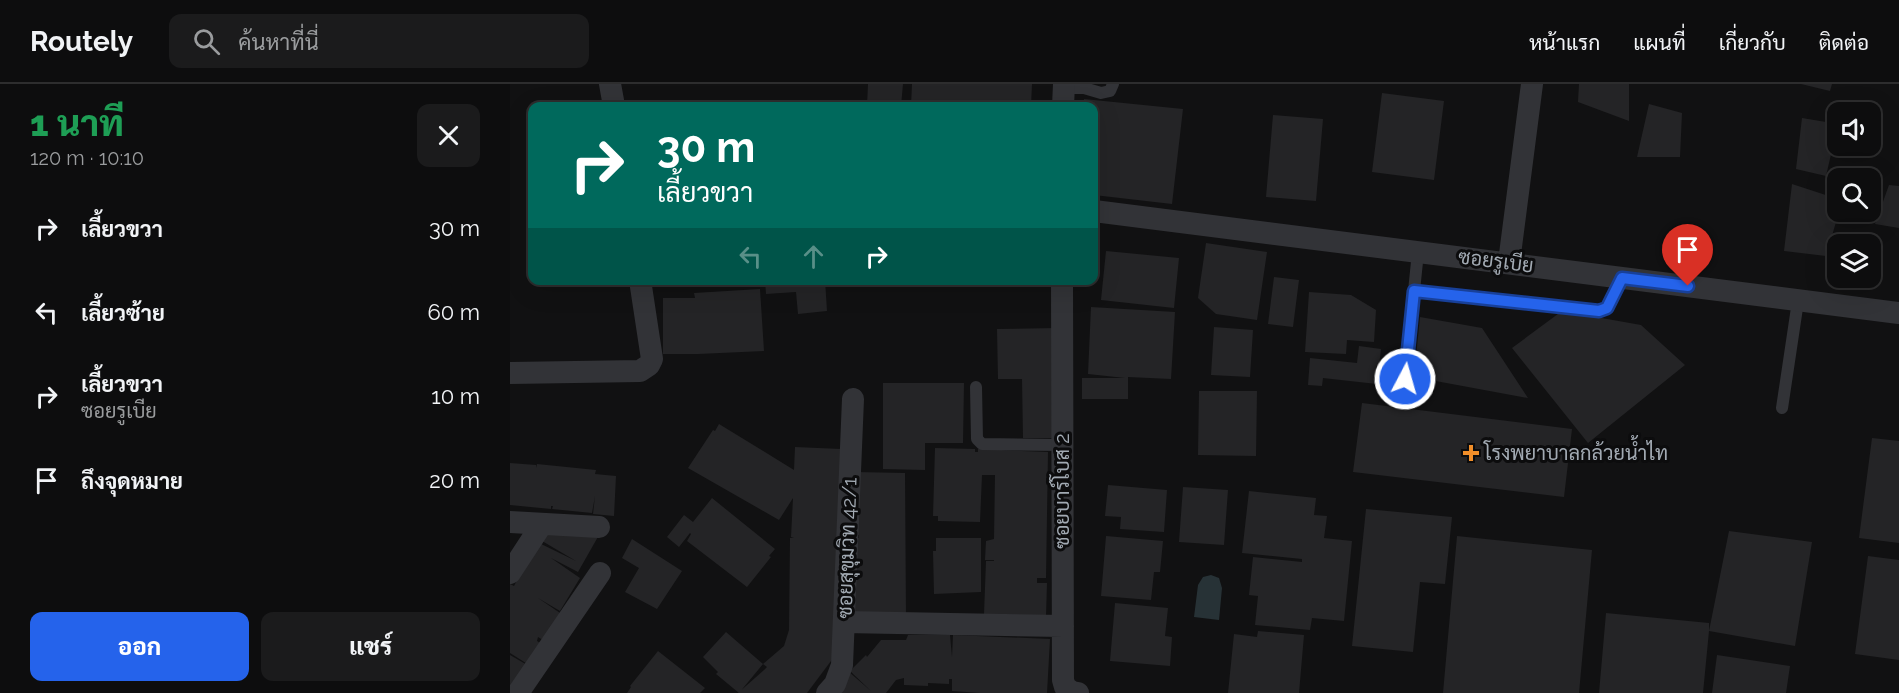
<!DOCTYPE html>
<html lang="th">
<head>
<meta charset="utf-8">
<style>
  body { margin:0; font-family:Raleway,Sarabun,sans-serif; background:#1b1b1c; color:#f1f3f6; height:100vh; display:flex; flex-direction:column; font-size:22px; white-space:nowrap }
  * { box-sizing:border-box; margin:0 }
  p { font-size:20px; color:#9a9c9e }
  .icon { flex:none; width:33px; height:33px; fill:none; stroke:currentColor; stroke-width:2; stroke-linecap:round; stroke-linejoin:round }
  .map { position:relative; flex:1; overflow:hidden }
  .drawer { display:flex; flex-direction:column; background:#0d0d0e; width:510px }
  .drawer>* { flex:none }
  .hud { position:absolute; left:18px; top:18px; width:570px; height:183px; border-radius:12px; box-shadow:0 6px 24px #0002,0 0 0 2px #2d2d2e; background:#00695c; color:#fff; overflow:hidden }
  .fabs { position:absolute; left:1317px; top:18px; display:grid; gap:12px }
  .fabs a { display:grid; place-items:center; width:54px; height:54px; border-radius:12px; background:#0d0d0e; box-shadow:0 6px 24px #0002,0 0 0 2px #2d2d2e; font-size:30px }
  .pin { position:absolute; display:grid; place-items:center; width:51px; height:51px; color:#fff; margin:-62px -26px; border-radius:50% 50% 50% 0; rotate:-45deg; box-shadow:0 0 6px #0007 }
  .pin .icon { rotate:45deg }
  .me { position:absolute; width:66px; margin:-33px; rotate:6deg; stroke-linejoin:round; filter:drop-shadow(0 0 4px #0008) }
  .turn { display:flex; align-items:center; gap:21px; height:126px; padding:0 30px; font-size:27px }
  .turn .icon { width:78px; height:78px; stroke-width:2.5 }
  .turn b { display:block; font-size:42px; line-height:51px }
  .lanes { display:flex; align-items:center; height:57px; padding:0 30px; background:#0003; justify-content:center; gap:30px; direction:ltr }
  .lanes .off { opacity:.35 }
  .round { display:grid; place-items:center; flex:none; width:63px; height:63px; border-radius:12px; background:#1b1b1c }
  .headline { display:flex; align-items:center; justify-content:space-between; height:102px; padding:0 30px }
  h1 { font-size:36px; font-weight:800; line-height:45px; color:#1e9e55 }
  .cta { display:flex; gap:12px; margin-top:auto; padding:12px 30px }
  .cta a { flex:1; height:69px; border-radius:12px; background:#2563eb; color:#fff; font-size:24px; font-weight:800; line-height:69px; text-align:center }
  .cta a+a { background:#1b1b1c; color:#f1f3f6 }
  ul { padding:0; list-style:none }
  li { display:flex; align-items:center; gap:18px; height:84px; padding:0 30px }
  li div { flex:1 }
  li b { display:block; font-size:22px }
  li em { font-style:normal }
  header { display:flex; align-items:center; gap:36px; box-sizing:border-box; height:84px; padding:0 30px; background:#0d0d0e; border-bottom:2px solid #2d2d2e }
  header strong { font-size:28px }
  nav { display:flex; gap:33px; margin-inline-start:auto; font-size:21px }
  .search { width:420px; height:54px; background:#1b1b1c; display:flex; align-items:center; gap:15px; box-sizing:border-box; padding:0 21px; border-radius:12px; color:#9a9c9e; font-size:22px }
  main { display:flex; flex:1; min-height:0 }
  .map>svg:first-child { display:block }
</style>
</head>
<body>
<header>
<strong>Routely</strong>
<div class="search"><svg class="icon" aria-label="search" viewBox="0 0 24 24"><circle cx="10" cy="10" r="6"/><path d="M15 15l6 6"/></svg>ค้นหาที่นี่</div>
<nav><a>หน้าแรก</a><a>แผนที่</a><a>เกี่ยวกับ</a><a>ติดต่อ</a></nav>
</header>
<main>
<section class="drawer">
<div class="headline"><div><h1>1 นาที</h1><p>120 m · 10:10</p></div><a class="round"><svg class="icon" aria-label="close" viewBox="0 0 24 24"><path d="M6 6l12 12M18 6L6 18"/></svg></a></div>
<ul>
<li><svg class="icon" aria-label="right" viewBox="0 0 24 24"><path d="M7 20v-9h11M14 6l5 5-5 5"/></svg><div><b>เลี้ยวขวา</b></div><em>30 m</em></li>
<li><svg class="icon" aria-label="left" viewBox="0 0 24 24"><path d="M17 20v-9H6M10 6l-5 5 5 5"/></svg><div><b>เลี้ยวซ้าย</b></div><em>60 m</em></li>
<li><svg class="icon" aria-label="right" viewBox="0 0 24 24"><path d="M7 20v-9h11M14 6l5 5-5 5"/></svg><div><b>เลี้ยวขวา</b><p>ซอยรูเบีย</p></div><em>10 m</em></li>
<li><svg class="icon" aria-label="arrive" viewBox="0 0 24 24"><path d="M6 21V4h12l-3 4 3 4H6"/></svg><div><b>ถึงจุดหมาย</b></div><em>20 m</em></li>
</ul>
<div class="cta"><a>ออก</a><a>แชร์</a></div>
</section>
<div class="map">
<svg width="1389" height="609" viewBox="0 0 1389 609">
  <rect width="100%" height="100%" fill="#111112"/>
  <path fill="#273236" d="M701 491 709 494 712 504 709 536 684 533 688 501 693 493Z"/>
  <path fill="#242426" d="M358 0H393L391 22H357Z
    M402 0H522L521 22H401Z
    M1069 0H1119V37L1068 18Z
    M1291 0H1322L1320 7Z
    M872 9 934 17 924 96 862 88Z
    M574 15 673 25 662 120 584 111V22H574Z
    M1139 20 1172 29 1170 73H1127Z
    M763 31 813 35 806 117 756 113Z
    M1292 34 1328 40 1316 92 1286 85Z
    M1282 100 1328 115 1329 128 1316 172 1274 167Z
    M1379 101 1389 102V144L1365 140Z
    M696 159 757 168 747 236 706 230 688 214Z
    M596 167 669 174 664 224 591 216Z
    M764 193 789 196 783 243 758 240Z
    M255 196H315L317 227 288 230 286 208 256 210Z
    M250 205 254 267 188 270H153V214H185L184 209Z
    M799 208 841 211 866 226 864 258 837 256 836 270 795 268Z
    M581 223 665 228 661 295 618 293V315H572V294H615L578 290Z
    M1052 227 1131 241 1175 281 1078 359 1002 264Z
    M910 233 972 244 1018 314 904 293Z
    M704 243 743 246 740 293 701 291Z
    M548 244 550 354H513L512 295H488L487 245Z
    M849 262 871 265 867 300 813 294 812 302 798 301 800 274 847 279Z
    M373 299H454L453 359H415V386L373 385Z
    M689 307H747L746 372 688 371Z
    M852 319 1062 345 1054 413 843 388Z
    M209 340 284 386 285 363 331 365 324 573 297 609H228L254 586 257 583 253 580 274 562 279 546 280 454H284L281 453 283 414 269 436 178 384 203 346 205 347Z
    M1362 354 1389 357V459L1349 454Z
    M425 364 465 365V368H468V365L538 368 536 494H527V499H537L536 532 474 530 476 477H484V476H475L476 457 484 455 485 391H472L470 438 428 437V432H423Z
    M0 379 26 381V384L27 380 86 386 85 390 106 392 104 432 83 430 85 412 82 429 42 425 43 422H41V425L0 421Z
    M345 388 395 389 396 532H341L342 454H349V451H342Z
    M598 401 657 406 654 448 610 445 611 433 595 432Z
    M673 403 718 406 714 461 669 458Z
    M739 407 806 414 804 431 817 432 814 454 842 457 834 537 802 534 800 546 745 541 748 512 739 511 743 473 792 478V475L732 469Z
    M202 414 265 465 259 472 261 473 237 503 177 457 181 450 180 449 169 463 157 453 174 431 183 438Z
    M856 425 942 433 935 500 910 498 903 568 842 562Z
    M37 444 89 451 68 488 41 474 70 494 50 527 28 514 53 531 36 558 28 553 27 557 32 560 19 581 0 569V500L4 502 27 458 66 477 27 454Z
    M1219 447 1302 458 1285 562 1199 547 1193 609H1089L1096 529 1199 539V547Z
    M596 452 653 457 650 488H644L641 516 591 512Z
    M947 452 1082 466 1069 609H933Z
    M426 454H471V508L424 510 423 467H426Z
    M122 455 172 487 147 525 115 508 129 484 112 474Z
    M1358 472 1389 476V576L1345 570Z
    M605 519 658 524 655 552 662 553 660 582 600 577Z
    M748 547 794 551 789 609H718L724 550 747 553Z
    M216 548 253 580 229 609 206 590 208 588 193 573Z
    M398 551H440L442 573 443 551 540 555 537 609H470L442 607V595H439V600L418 599V602L394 601V594L386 596 376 609H323L339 588 361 607 340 587 356 571 357 573 371 556H396Z
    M148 567 195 604 190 609H117L121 603 120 602Z
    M0 571 19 582 0 609Z
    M1207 571 1280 582 1276 609H1202Z"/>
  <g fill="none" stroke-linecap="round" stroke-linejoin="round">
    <path stroke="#323337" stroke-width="12" d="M554 4H574L591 9 600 7 603 0
      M904 207 1088 227 1097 224 1112 194
      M895 295 908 168
      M466 303 467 355 472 360 552 361
      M1272 324 1288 217"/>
    <path stroke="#323337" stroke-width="22" d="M100 0 104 22
      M553 22 554 0
      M584 127 1389 229
      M999 178 1022 0
      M552 196 553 596 555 603 562 608 568 609
      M0 289 130 287 139 281 142 275 130 196
      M0 438 89 443
      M0 489 32 440
      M334 538 553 542
      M8 609 90 489
      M317 609 325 600 332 581 343 315"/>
  </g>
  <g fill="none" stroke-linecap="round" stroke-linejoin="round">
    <defs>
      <path id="route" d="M895 295 904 207 1089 227 1097 224 1112 194 1178 202"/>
    </defs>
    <use href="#route" stroke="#184099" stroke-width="15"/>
    <use href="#route" stroke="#2563eb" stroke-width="10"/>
  </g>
  <path fill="#f18e29" stroke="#0c0c0d" stroke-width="2" d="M958 360h6v6h6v6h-6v6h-6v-6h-6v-6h6z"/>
  <g text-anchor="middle" stroke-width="6" stroke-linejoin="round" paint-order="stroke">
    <g font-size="20" fill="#a2aab3" stroke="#0c0c0d">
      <text transform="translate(986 177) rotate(7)" y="7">ซอยรูเบีย</text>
      <text transform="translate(552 407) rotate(-90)" y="7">ซอยบาร์โบส 2</text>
      <text transform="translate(337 464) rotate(-88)" y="7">ซอยสุขุมวิท 42/1</text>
    </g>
    <g font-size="20" fill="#a2aab3" stroke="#0c0c0d" text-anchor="start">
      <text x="974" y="376">โรงพยาบาลกล้วยน้ำไท</text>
    </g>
  </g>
</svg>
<div class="fabs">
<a><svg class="icon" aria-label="sound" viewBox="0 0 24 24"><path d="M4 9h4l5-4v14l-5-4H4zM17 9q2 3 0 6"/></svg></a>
<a><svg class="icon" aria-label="search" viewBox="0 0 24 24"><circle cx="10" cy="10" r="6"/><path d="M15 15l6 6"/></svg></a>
<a><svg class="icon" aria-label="layers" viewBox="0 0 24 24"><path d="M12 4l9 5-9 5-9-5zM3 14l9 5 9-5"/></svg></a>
</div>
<div class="pin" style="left:1178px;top:202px;background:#d93025"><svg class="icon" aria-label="arrive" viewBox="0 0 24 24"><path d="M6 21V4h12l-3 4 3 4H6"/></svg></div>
<svg class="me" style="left:895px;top:295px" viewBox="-20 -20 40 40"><circle r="17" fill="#2563eb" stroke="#fff" stroke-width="3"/><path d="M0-11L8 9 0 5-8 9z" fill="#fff"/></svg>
<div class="hud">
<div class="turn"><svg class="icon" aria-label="right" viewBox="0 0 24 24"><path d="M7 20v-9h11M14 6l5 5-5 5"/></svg><div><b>30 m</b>เลี้ยวขวา</div></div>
<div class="lanes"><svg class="icon off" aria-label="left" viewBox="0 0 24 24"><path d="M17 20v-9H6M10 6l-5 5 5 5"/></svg><svg class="icon off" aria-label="ahead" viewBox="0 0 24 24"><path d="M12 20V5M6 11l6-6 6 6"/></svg><svg class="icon" aria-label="right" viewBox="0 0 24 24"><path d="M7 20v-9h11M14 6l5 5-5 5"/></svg></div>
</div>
</div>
</main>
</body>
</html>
